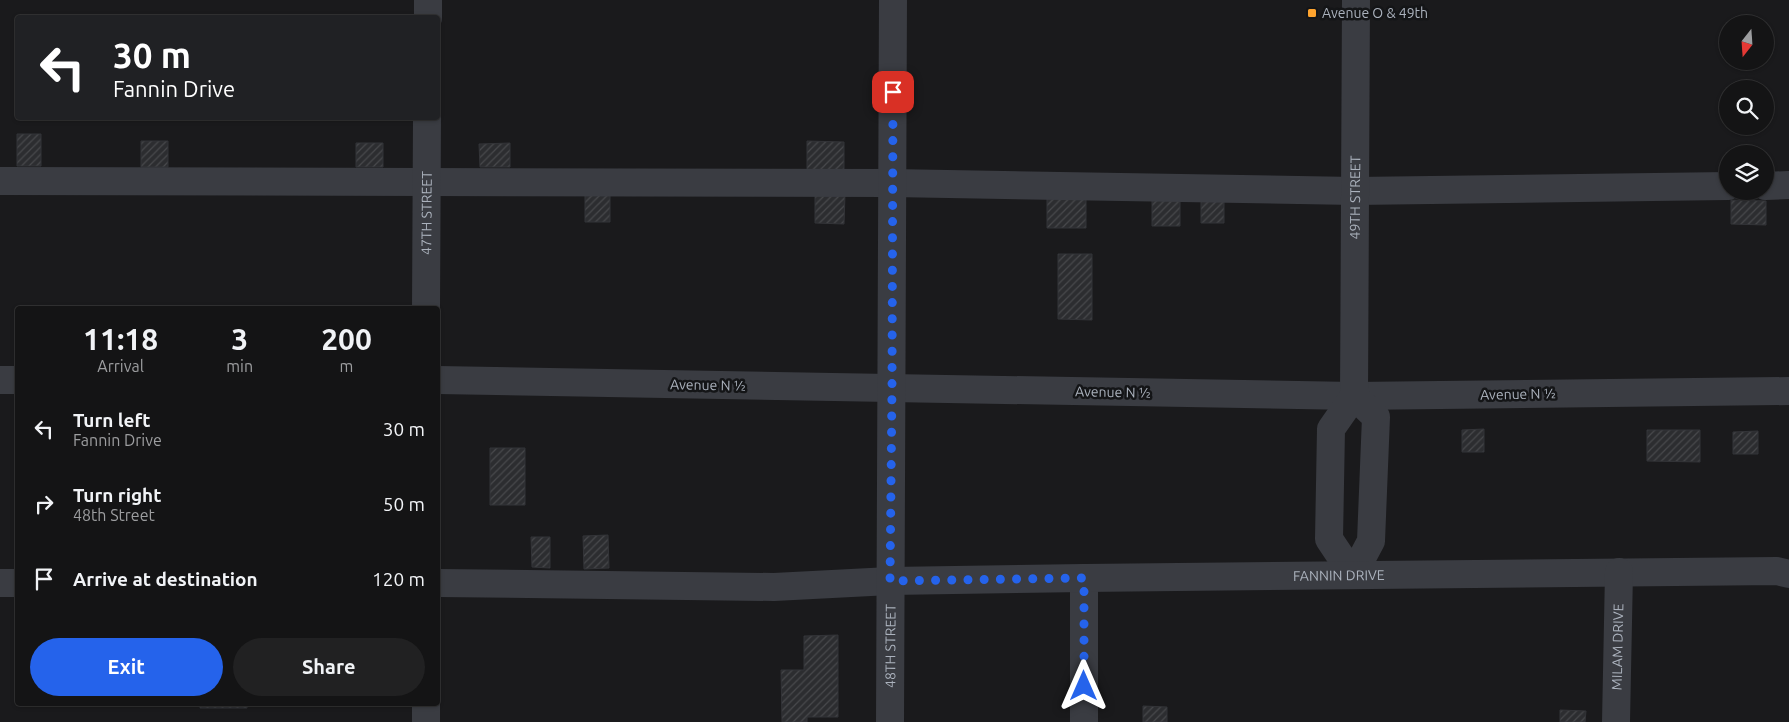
<!DOCTYPE html>
<html lang="en">
<head>
<meta charset="utf-8">
<style>
  body { margin:0; font-family:Ubuntu,sans-serif; background:#212122; color:#f1f3f6; height:100vh; display:flex; flex-direction:column; font-size:19px; white-space:nowrap }
  * { box-sizing:border-box; margin:0 }
  p { font-size:16px; color:#9d9ea0 }
  .icon { flex:none; width:28px; height:28px; fill:none; stroke:currentColor; stroke-width:2; stroke-linecap:round; stroke-linejoin:round }
  .map { position:relative; flex:1; overflow:hidden }
  .side { position:absolute; left:15px; top:306px; width:425px; height:400px; display:flex; flex-direction:column; background:#141415; border-radius:5px; box-shadow:0 1px 4px #0004,0 0 0 1px #333334 }
  .side>* { flex:none }
  .banner { position:absolute; left:15px; top:15px; width:425px; height:105px; border-radius:5px; box-shadow:0 1px 4px #0004,0 0 0 1px #333334; background:#202124; color:#fff; overflow:hidden }
  .needle { width:32px; rotate:197deg }
  .controls { position:absolute; left:1719px; top:15px; display:grid; gap:10px }
  .controls a { display:grid; place-items:center; width:55px; height:55px; border-radius:50%; background:#141415; box-shadow:0 1px 4px #0004,0 0 0 1px #333334; font-size:25px }
  .pin { position:absolute; display:grid; place-items:center; width:42px; height:42px; color:#fff; margin:-21px; border-radius:10px; box-shadow:0 2px 8px #0006 }
  .me { position:absolute; width:55px; margin:-28px; rotate:0deg; stroke-linejoin:round; filter:drop-shadow(0 0 4px #0008) }
  .turn { display:flex; align-items:center; gap:18px; height:105px; padding:0 15px; font-size:22px }
  .turn .icon { width:65px; height:65px; stroke-width:2.5 }
  .turn b { display:block; font-size:35px; line-height:42px }
  .eta { display:flex; justify-content:space-evenly; align-items:center; height:85px; text-align:center }
  .eta b { font-size:30px; font-weight:700; line-height:35px }
  .action { display:flex; gap:10px; margin-top:auto; padding:10px 15px }
  .action a { flex:1; height:58px; border-radius:30px; background:#2563eb; color:#fff; font-size:20px; font-weight:700; line-height:58px; text-align:center }
  .action a+a { background:#212122; color:#f1f3f6 }
  ul { padding:0; list-style:none }
  li { display:flex; align-items:center; gap:15px; height:75px; padding:0 15px }
  li div { flex:1 }
  li b { display:block; font-size:19px }
  li em { font-style:normal }
  .map>svg:first-child { display:block }
</style>
</head>
<body>
<div class="map">
<svg width="1789" height="722" viewBox="0 0 1789 722">
  <defs>
    <pattern id="building-hatch" width="6" height="6" patternUnits="userSpaceOnUse" patternTransform="scale(1.25)"><rect width="6" height="6" fill="#2c2d30"/><path d="M-1 1l2-2M0 6l6-6M5 7l2-2" fill="none" stroke="#48494c"/></pattern>
  </defs>
  <rect width="100%" height="100%" fill="#1a1a1c"/>
  <path fill="url(#building-hatch)" stroke="#333438" d="M17 134H41V166H17Z
    M141 141H168V167H141Z
    M807 141 844 142V172L807 171Z
    M356 143H383V167H356Z
    M510 143V167H480L479 144Z
    M815 194H845L844 224 815 223Z
    M585 195H610V222H585Z
    M1047 197 1086 198V228H1047Z
    M1201 197H1224V223H1201Z
    M1152 200H1180V226H1152Z
    M1731 200 1766 201V225L1731 224Z
    M1058 254H1092V320L1058 319Z
    M1484 429V452H1462V430Z
    M1647 430H1700V462L1647 461Z
    M1758 431V454H1733V432Z
    M490 448H525V505H490Z
    M608 535 609 568 584 569 583 536Z
    M531 537H550V568L532 567Z
    M838 635V717H807V722H782L781 670H804V636Z
    M200 704H247V708H200Z
    M1143 706 1167 707V722H1143Z
    M1560 710 1586 711 1585 722H1560Z"/>
  <g fill="none" stroke-linecap="round" stroke-linejoin="round">
    <g stroke="#3a3c42" stroke-width="28">
      <path d="M428 18V0"/>
      <path d="M0 181 892 183 1355 191 1728 186"/>
      <path d="M1765 186 1789 185"/>
      <path id="s1" d="M426 309 427 118"/>
      <path d="M0 380H18"/>
      <path d="M438 380 1354 396 1789 391"/>
      <path id="s2" d="M1354 396 1376 417 1371 541 1353 575 1329 539 1331 429 1354 396 1356 0"/>
      <path d="M1084 578V722"/>
      <path d="M0 583H18"/>
      <path id="s3" d="M438 583 774 587 890 581 1084 578 1777 571 1789 574"/>
      <path d="M426 722V704"/>
      <path id="s4" d="M890 722 893 0"/>
      <path id="s5" d="M1616 722 1619 572"/>
    </g>
  </g>
  <g fill="none" stroke-linecap="round" stroke-linejoin="round">
    <path stroke="#2563eb" stroke-width="9" stroke-dasharray="0 16.2" d="M893 92 892 388 890 581 1084 578V686"/>
  </g>
  <rect fill="#ffa42f" stroke="#141517" stroke-width="2" x="1307" y="8" width="10" height="10" rx="2.5"/>
  <g text-anchor="middle" stroke-width="5" stroke-linejoin="round" paint-order="stroke">
    <g font-size="14" fill="#abb2bd" stroke="#141517" text-anchor="start">
      <text x="1322" y="18">Avenue O &amp; 49th</text>
    </g>
    <g font-size="14" fill="#abb2bd" stroke="#141517">
      <text dy="5" stroke="none"><textPath href="#s2" startOffset="585">49TH STREET</textPath></text>
      <text dy="5" stroke="none"><textPath href="#s1" startOffset="96">47TH STREET</textPath></text>
      <text transform="translate(708 385) rotate(1)" y="5">Avenue N ½</text>
      <text transform="translate(1113 392) rotate(1)" y="5">Avenue N ½</text>
      <text transform="translate(1518 394) rotate(-1)" y="5">Avenue N ½</text>
      <text dy="5" stroke="none"><textPath href="#s3" startOffset="901">FANNIN DRIVE</textPath></text>
      <text dy="5" stroke="none"><textPath href="#s4" startOffset="76">48TH STREET</textPath></text>
      <text dy="5" stroke="none"><textPath href="#s5" startOffset="75">MILAM DRIVE</textPath></text>
    </g>
  </g>
</svg>
<div class="controls">
<a><svg class="needle" viewBox="-14 -14 28 28"><path d="M0-13l5 13h-10z" fill="#e53935"/><path d="M0 13l5-13h-10z" fill="#9d9ea0"/></svg></a>
<a><svg class="icon" aria-label="search" viewBox="0 0 24 24"><circle cx="10" cy="10" r="6"/><path d="M15 15l6 6"/></svg></a>
<a><svg class="icon" aria-label="layers" viewBox="0 0 24 24"><path d="M12 4l9 5-9 5-9-5zM3 14l9 5 9-5"/></svg></a>
</div>
<div class="pin" style="left:893px;top:92px;background:#d93025"><svg class="icon" aria-label="arrive" viewBox="0 0 24 24"><path d="M6 21V4h12l-3 4 3 4H6"/></svg></div>
<svg class="me" style="left:1084px;top:686px" viewBox="-20 -20 40 40"><path d="M0-17L14 15 0 8-14 15z" fill="#2563eb" stroke="#fff" stroke-width="4"/></svg>
<div class="banner">
<div class="turn"><svg class="icon" aria-label="left" viewBox="0 0 24 24"><path d="M17 20v-9H6M10 6l-5 5 5 5"/></svg><div><b>30 m</b>Fannin Drive</div></div>
</div>
<section class="side">
<div class="eta">
<div><b>11:18</b><p>Arrival</p></div>
<div><b>3</b><p>min</p></div>
<div><b>200</b><p>m</p></div>
</div>
<ul>
<li><svg class="icon" aria-label="left" viewBox="0 0 24 24"><path d="M17 20v-9H6M10 6l-5 5 5 5"/></svg><div><b>Turn left</b><p>Fannin Drive</p></div><em>30 m</em></li>
<li><svg class="icon" aria-label="right" viewBox="0 0 24 24"><path d="M7 20v-9h11M14 6l5 5-5 5"/></svg><div><b>Turn right</b><p>48th Street</p></div><em>50 m</em></li>
<li><svg class="icon" aria-label="arrive" viewBox="0 0 24 24"><path d="M6 21V4h12l-3 4 3 4H6"/></svg><div><b>Arrive at destination</b></div><em>120 m</em></li>
</ul>
<div class="action"><a>Exit</a><a>Share</a></div>
</section>
</div>
</body>
</html>
